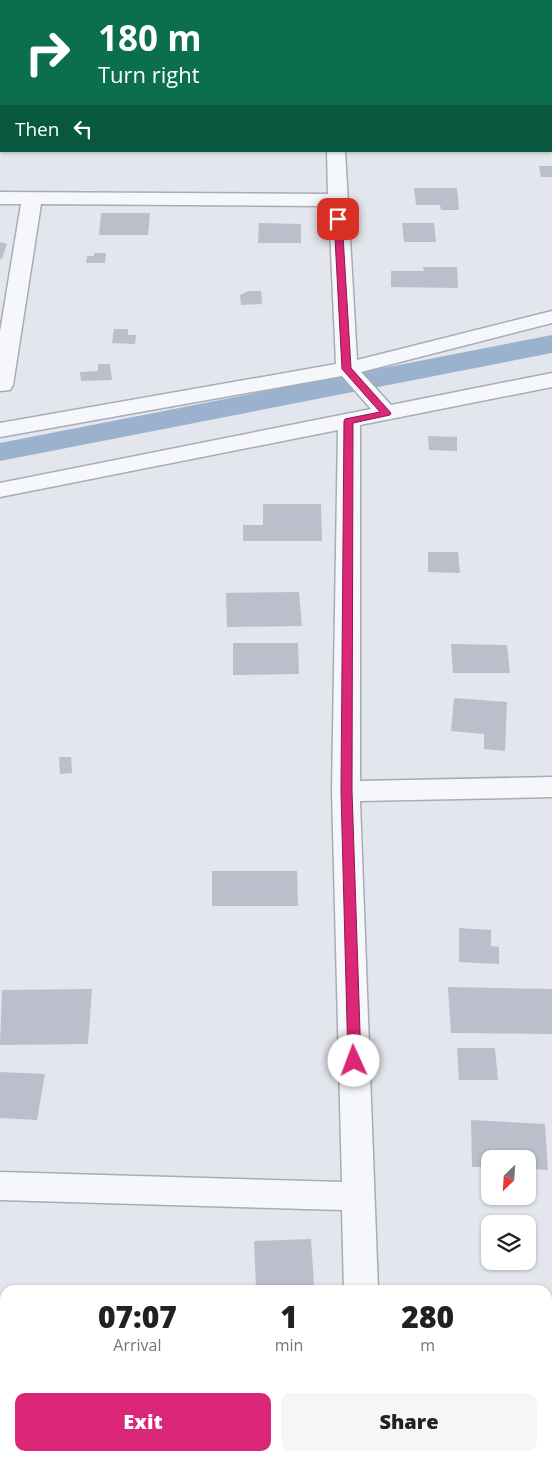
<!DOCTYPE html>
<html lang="en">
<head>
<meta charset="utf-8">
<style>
  body { margin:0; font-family:"Open Sans",sans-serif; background:#f6f6f6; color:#202124; height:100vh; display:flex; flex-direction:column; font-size:19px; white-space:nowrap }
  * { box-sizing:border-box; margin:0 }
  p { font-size:16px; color:#757577 }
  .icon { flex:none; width:28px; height:28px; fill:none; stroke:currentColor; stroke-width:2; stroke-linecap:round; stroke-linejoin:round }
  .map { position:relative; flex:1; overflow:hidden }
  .side { position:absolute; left:0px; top:1285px; width:552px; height:176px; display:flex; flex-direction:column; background:#fff; border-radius:15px 15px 0 0; box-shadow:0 1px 4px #0004 }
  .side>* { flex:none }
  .hud { position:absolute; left:0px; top:0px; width:552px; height:152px; box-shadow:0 1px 4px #0004; background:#0b6e4f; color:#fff; overflow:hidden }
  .needle { width:32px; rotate:205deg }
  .buttons { position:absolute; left:481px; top:1150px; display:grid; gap:10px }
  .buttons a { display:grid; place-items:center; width:55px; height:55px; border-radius:10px; background:#fff; box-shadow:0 1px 4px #0004; font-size:25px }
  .pin { position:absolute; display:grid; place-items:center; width:42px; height:42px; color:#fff; margin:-21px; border-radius:10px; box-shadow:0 2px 8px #0006 }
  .me { position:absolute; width:55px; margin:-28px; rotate:358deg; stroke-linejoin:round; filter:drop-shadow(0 0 4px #0008) }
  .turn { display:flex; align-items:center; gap:18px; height:105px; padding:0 15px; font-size:22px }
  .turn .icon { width:65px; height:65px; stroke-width:2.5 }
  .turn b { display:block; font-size:35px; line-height:42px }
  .then { display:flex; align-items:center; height:48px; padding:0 15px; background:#0003; gap:10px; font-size:19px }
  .eta { display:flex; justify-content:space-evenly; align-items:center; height:85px; text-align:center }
  .eta b { font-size:30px; font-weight:800; line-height:35px }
  .action { display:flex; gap:10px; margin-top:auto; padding:10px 15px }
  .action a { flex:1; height:58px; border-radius:10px; background:#db2777; color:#fff; font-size:20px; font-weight:800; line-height:58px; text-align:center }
  .action a+a { background:#f6f6f6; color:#202124 }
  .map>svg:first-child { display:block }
</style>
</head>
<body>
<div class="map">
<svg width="552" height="1461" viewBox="0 0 552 1461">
  <rect width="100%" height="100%" fill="#e3e6ec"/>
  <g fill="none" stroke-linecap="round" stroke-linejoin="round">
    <path fill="#9bb2cf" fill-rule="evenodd" d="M552 335V353L0 461V443Z"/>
  </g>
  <path fill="#babfcb" d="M539 166H552V177H541Z
    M414 188H457L459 210H441L440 205H416Z
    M101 213H150L148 235H99Z
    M259 223 301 224V243H258Z
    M402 223H434L436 242H404Z
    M0 242 7 244 2 259H0Z
    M94 253H106L105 263H86L87 256H94Z
    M423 267H457L458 288 391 287V271H424Z
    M249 291H261L262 304 241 305 240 295Z
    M114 329H128V335H136L135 344 112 343Z
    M98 364H110L112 380 81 381 80 372 98 371Z
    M428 436 457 437V451L429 450Z
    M263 504H321L322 541H243V525H263Z
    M428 552H458L460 573 428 572Z
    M299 592 302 626 227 627 226 593Z
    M233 643H298L299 674 233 675Z
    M451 644 507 645 510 673H453Z
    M454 698 507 702 505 751 484 749V734L451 731Z
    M59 757H71L72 773 60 774Z
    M212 871H297L298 906H212Z
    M459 928 491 930V946L499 947V964L459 962Z
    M448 987 552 989V1034L451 1033Z
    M92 989 88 1044 0 1045 2 990Z
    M457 1048H495L498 1080H459Z
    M0 1072 45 1074 37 1120 0 1118Z
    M471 1120 545 1124 548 1170 528 1169V1159H490V1167H472Z
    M311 1239 314 1285 256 1287 254 1241Z
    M548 1339H552V1420H548Z"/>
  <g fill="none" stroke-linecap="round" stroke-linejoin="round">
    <defs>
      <path id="street" d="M323 0H339V1H323Z
        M0 49H1V59H0Z
        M551 54H552V64H551Z
        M327 151H345L357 360 552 311V323L361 372 391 405 552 373V387L360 425V781L552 777V797L360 801 378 1290H344L342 1210 0 1200V1172L342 1182 332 791 338 430 0 497V483L371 409 342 376 0 437V423L336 364 329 206 41 204 13 385 10 390 0 391V332L21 204H0V192L328 194Z
        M348 1456H384V1461H348Z"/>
    </defs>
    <use href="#street" stroke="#a7acb7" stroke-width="3"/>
    <use href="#street" fill="#f6f7fa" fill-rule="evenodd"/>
  </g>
  <path fill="#db2777" stroke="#8e194d" d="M338 216 342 219 351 368 391 413 390 415 353 423 352 791 361 1061 359 1065 354 1067 350 1065 348 1061 341 791 344 421 345 419 380 412 342 369 334 219Z"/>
</svg>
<div class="buttons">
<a><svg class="needle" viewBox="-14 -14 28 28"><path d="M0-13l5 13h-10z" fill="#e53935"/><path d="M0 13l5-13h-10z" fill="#757577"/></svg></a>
<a><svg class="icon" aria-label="layers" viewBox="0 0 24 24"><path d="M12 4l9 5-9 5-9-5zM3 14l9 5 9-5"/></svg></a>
</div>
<div class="pin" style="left:338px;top:219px;background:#d93025"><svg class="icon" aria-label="arrive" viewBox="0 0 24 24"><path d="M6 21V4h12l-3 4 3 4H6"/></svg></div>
<svg class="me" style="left:354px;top:1061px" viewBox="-20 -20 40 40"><circle r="19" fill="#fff"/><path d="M0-13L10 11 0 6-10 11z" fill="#db2777"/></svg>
<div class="hud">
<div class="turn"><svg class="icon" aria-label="right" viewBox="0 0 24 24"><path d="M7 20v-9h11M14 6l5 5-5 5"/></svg><div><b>180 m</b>Turn right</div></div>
<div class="then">Then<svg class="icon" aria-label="left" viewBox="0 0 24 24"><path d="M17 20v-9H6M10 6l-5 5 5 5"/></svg></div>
</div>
<section class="side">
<div class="eta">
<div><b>07:07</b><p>Arrival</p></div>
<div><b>1</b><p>min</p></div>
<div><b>280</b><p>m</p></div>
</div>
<div class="action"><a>Exit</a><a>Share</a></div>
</section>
</div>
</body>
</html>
